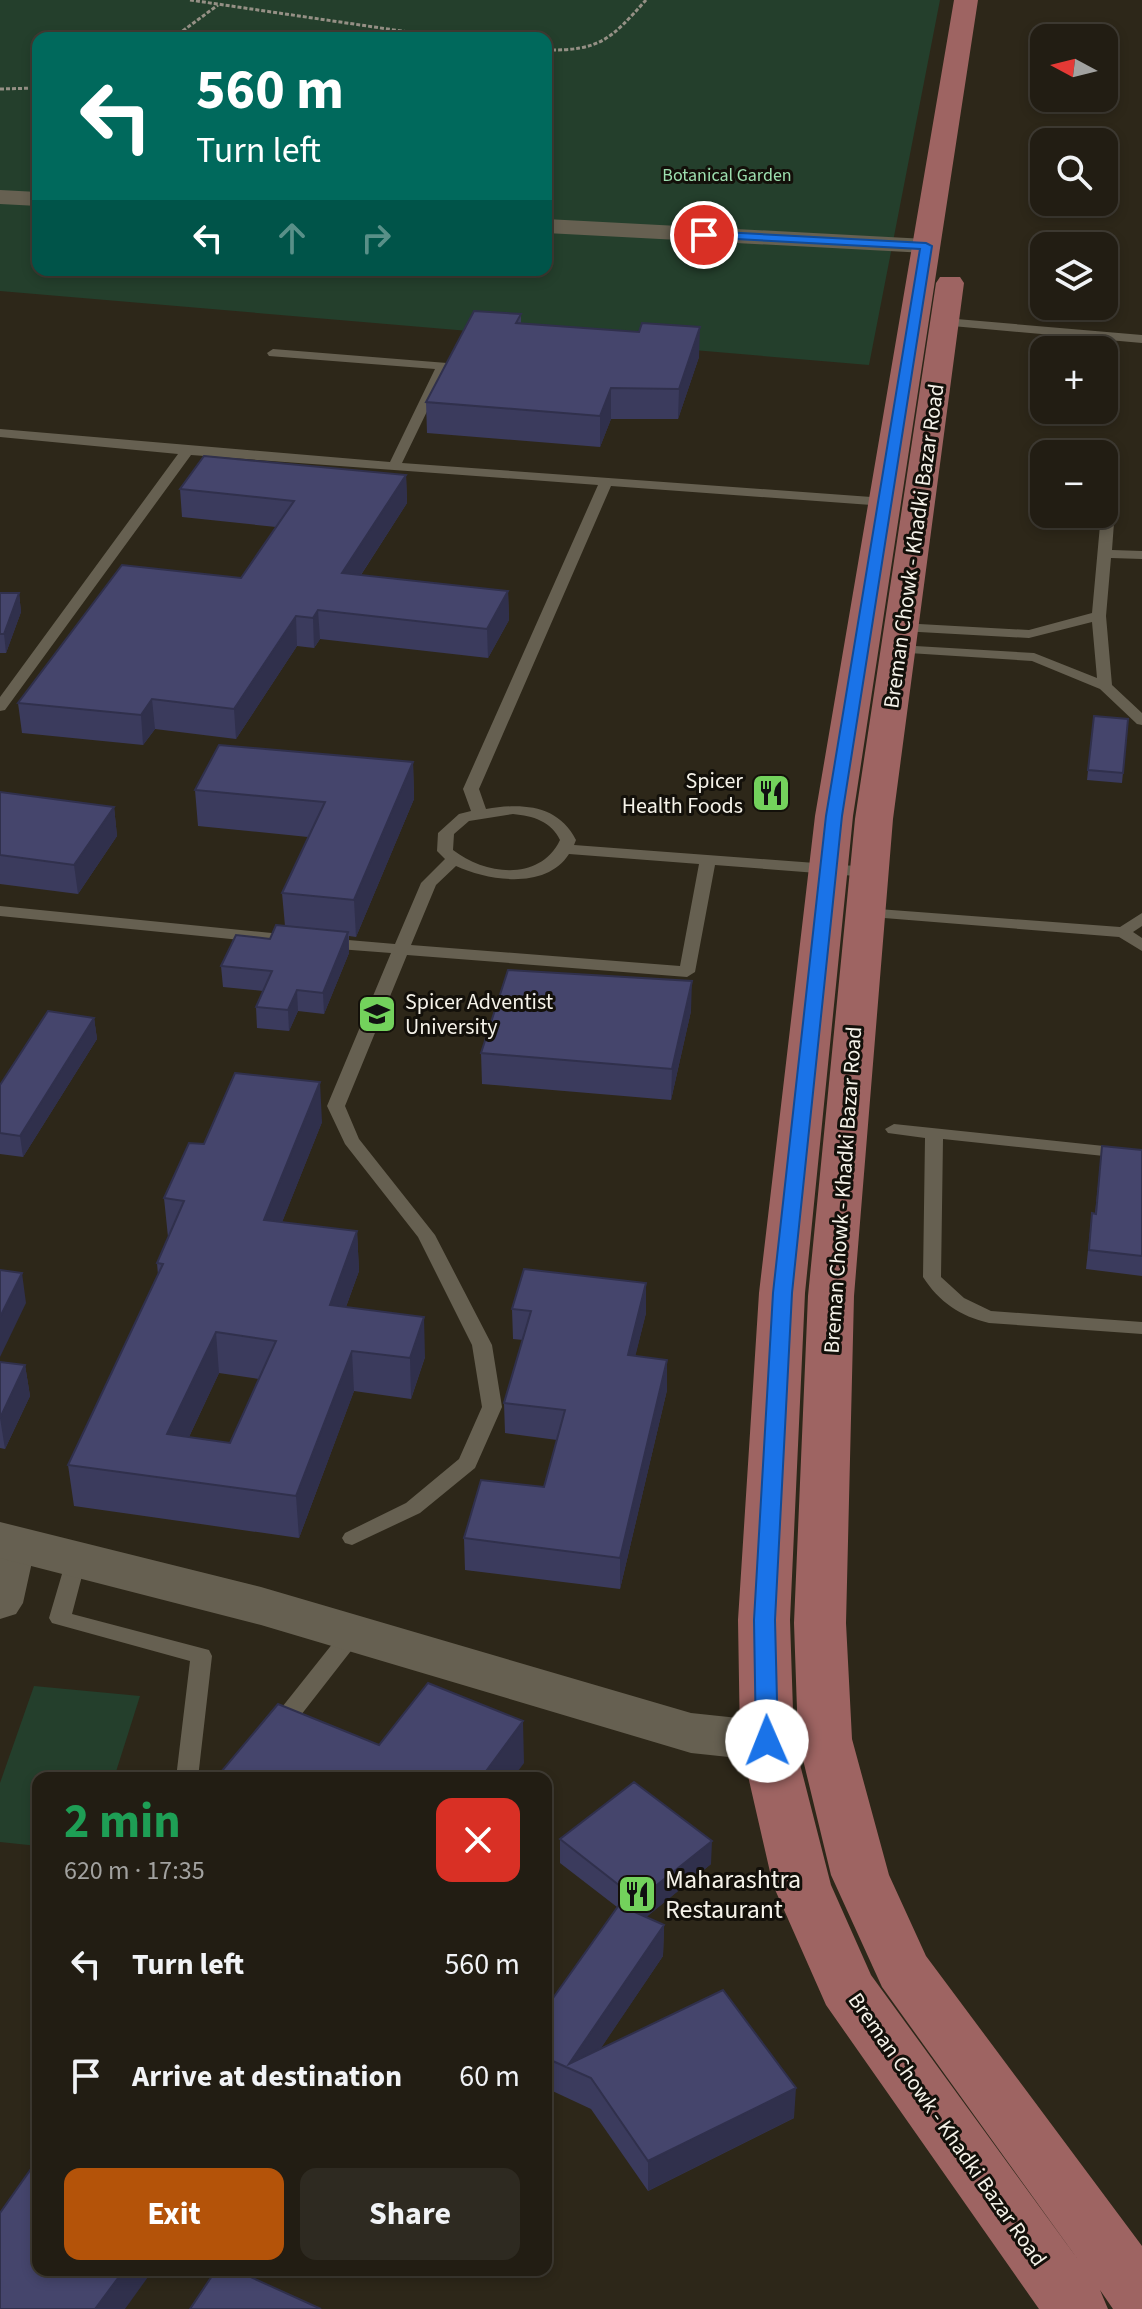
<!DOCTYPE html>
<html lang="en">
<head>
<meta charset="utf-8">
<style>
  body { margin:0; font-family:"Source Sans 3",sans-serif; background:#2e2a21; color:#f1f3f6; height:100vh; display:flex; flex-direction:column; font-size:30px; white-space:nowrap }
  * { box-sizing:border-box; margin:0 }
  p { font-size:26px; color:#a2a2a0 }
  .icon { flex:none; width:44px; height:44px; fill:none; stroke:currentColor; stroke-width:2; stroke-linecap:round; stroke-linejoin:round }
  .map { position:relative; flex:1; overflow:hidden }
  .drawer { position:absolute; left:32px; top:1772px; width:520px; height:504px; display:flex; flex-direction:column; background:#221d13; border-radius:16px; box-shadow:0 4px 12px #0003,0 0 0 2px #3f3b33 }
  .drawer>* { flex:none }
  .banner { position:absolute; left:32px; top:32px; width:520px; height:244px; border-radius:16px; box-shadow:0 4px 12px #0003,0 0 0 2px #3f3b33; background:#00695c; color:#fff; overflow:hidden }
  .needle { width:52px; rotate:277deg }
  .fabs { position:absolute; left:1030px; top:24px; display:grid; gap:16px }
  .fabs a { display:grid; place-items:center; width:88px; height:88px; border-radius:16px; background:#221d13; box-shadow:0 4px 12px #0003,0 0 0 2px #3f3b33; font-size:40px }
  .pin { position:absolute; display:grid; place-items:center; width:68px; height:68px; color:#fff; margin:-34px; border:4px solid #fff; border-radius:50%; box-shadow:0 2px 8px #0007 }
  .me { position:absolute; width:88px; margin:-44px; rotate:359deg; stroke-linejoin:round; filter:drop-shadow(0 0 6px #0008) }
  .turn { display:flex; align-items:center; gap:28px; height:168px; padding:0 32px; font-size:36px }
  .turn .icon { width:104px; height:104px; stroke-width:2.5 }
  .turn b { display:block; font-size:56px; line-height:68px }
  .lanes { display:flex; align-items:center; height:76px; padding:0 32px; background:#0003; justify-content:center; gap:40px; direction:ltr }
  .lanes .off { opacity:.35 }
  .round { display:grid; place-items:center; flex:none; width:84px; height:84px; border-radius:16px; background:#2e2a21 }
  .overview { display:flex; align-items:center; justify-content:space-between; height:136px; padding:0 32px }
  h1 { font-size:48px; font-weight:700; line-height:60px; color:#1e9e55 }
  .action { display:flex; gap:16px; margin-top:auto; padding:16px 32px }
  .action a { flex:1; height:92px; border-radius:16px; background:#b45309; color:#fff; font-size:32px; font-weight:700; line-height:92px; text-align:center }
  .action a+a { background:#2e2a21; color:#f1f3f6 }
  ul { padding:0; list-style:none }
  li { display:flex; align-items:center; gap:24px; height:112px; padding:0 32px }
  li div { flex:1 }
  li b { display:block; font-size:30px }
  li em { font-style:normal }
  .map>svg:first-child { display:block }
</style>
</head>
<body>
<div class="map">
<svg width="1142" height="2309" viewBox="0 0 1142 2309">
  <rect width="100%" height="100%" fill="#2d2719"/>
  <path fill="#243f2c" fill-rule="evenodd" d="M0 0H940L869 365 0 291ZM38 38H546V270H38Z
    M34 1686 140 1696 114 1778H38V1846L0 1842V1783Z"/>
  <g fill="none" stroke-linecap="round" stroke-linejoin="round">
    <path stroke="#959085" stroke-width="3" stroke-dasharray="4 2" stroke-linecap="butt" d="M190 0 449 38
      M173 38 218 5
      M546 50C600 51 611 39 646 0
      M0 89 38 88"/>
    <path fill="#666051" fill-rule="evenodd" d="M945 318 1142 335V343L941 325V319Z
      M273 349 447 363 449 366 402 463 885 498 892 502 885 506 611 486 479 789 486 809C521 803 558 804 576 840L574 845 869 867 877 872 869 877 715 865 695 972 687 977 407 955 345 1106 359 1139 435 1235 492 1345 502 1407 475 1468 420 1513 352 1545 345 1543 342 1538 345 1533 406 1503 459 1459 482 1407 472 1345 418 1237 345 1144 327 1106 391 953 325 948 317 943 325 938 395 944 421 883 445 859 437 851 438 833 459 814 471 811 463 789 598 485 191 455 5 710 0 711V697L178 454 0 437V429L390 462 435 369 269 356 267 353ZM513 814C533 816 551 821 560 840 540 882 485 875 453 850L454 834 469 821ZM569 854 699 864 680 966 411 945 436 885 456 866C489 881 546 890 569 854Z
      M1112 464 1118 468 1112 550 1142 551V559L1111 558 1106 616 1112 685 1142 713V725L1137 724 1100 689 1032 661 893 652 891 649 898 645 1034 653 1097 678 1092 622 1029 638 901 631 894 627 901 623 1029 630 1092 613 1101 514H1104L1106 468Z
      M0 906 292 935 300 940 292 945 0 916Z
      M865 908 1120 927 1142 913V926L1133 932 1142 938V951L1119 937 859 916 857 913Z
      M894 1124 1142 1150V1160L943 1139 941 1277 964 1298 991 1311 1142 1322V1334L989 1323C960 1316 939 1302 923 1277L925 1138 888 1133 885 1129Z
      M77 1550 84 1552 87 1557 72 1614 209 1650 212 1656 198 1778H176L190 1661 52 1623 49 1618 67 1557 70 1552Z
      M353 1625 361 1628 364 1633 361 1638 287 1733 279 1735 271 1733 268 1727 271 1721 345 1628Z"/>
    <path fill="#666051" fill-rule="evenodd" d="M0 190 38 192V206L0 204Z
      M546 219 926 239 938 246 926 253 546 233Z
      M14 1529 30 1533 36 1544 23 1603 16 1614 0 1619V1533Z"/>
    <path fill="#666051" fill-rule="evenodd" d="M0 1522 261 1587 691 1713 767 1721 825 1719 844 1725 852 1739 844 1753 825 1759 767 1761 691 1753 261 1625 0 1558Z"/>
    <path fill="#9e6462" fill-rule="evenodd" d="M954 0H978L853 816 805 1293 790 1620 794 1741 831 1885 871 1975 1079 2261 882 1987 831 1875 798 1739 794 1623 808 1296 855 819 936 283 940 277H960L964 283 893 819 854 1296 846 1623 852 1739 889 1875 926 1956 1142 2246V2309H1113L1100 2290 1108 2309H1039L826 2005 773 1885 740 1741 738 1620 759 1293 815 816Z"/>
  </g>
  <path fill="#3b3b5d" fill-rule="evenodd" d="M521 314V323L699 357 678 419H611L600 447 427 433 426 402Z
    M406 475 407 503 361 575 508 591 509 620 488 658 320 639 314 648 297 646 236 739 155 729 143 745 22 733 18 703 241 578 276 527 182 517 180 489Z
    M0 593H19L21 612 6 653H0Z
    M1094 716 1128 719 1122 783 1087 780Z
    M413 762 414 799 356 937 349 936V953L324 1014 298 1011 289 1031 257 1028 256 1007 263 991 223 987 221 966 270 939 285 926 282 893 308 837 198 826 195 790Z
    M0 792 114 807 117 836 78 894 0 884Z
    M691 1011 671 1100 482 1084 481 1053Z
    M94 1018 97 1039 23 1157 0 1154V1085Z
    M322 1122 282 1222 357 1231 359 1271 346 1307 425 1357 411 1399 354 1391 299 1538 74 1506 68 1465 158 1275 157 1263 168 1237 164 1198 204 1144ZM219 1373 259 1379 230 1443 189 1437Z
    M1102 1146 1142 1150V1276L1086 1269 1092 1213 1095 1214Z
    M512 1309 646 1313 635 1356 667 1360V1390L620 1589 465 1570 464 1538 544 1487 557 1440 505 1433 504 1403 523 1340 513 1339Z
    M0 1362 25 1365 30 1396 5 1449 0 1448Z
    M560 1839 711 1864 646 1917 664 1925 663 1956 600 2049 794 2118 648 2191 591 2109 546 2088V2008L617 1907 560 1863Z"/>
  <path fill="#30304c" d="M700 327 699 357 678 419 679 389Z
    M611 388V419L600 447V416Z
    M406 475 407 503 344 601 342 573Z
    M508 591 509 620 488 658 487 629Z
    M19 593 21 612 6 653 4 634Z
    M318 610 320 639 314 648 313 618Z
    M296 616 297 646 236 739 234 709Z
    M152 699 155 729 143 745 141 715Z
    M413 762 414 799 356 937 354 900Z
    M114 807 117 836 78 894 74 865Z
    M348 932 349 953 324 1014 323 993Z
    M692 981 691 1011 671 1100 672 1069Z
    M297 990 298 1011 289 1031 288 1010Z
    M94 1018 97 1039 23 1157 20 1136Z
    M320 1082 322 1122 267 1260 264 1220Z
    M357 1231 359 1271 332 1345 330 1305Z
    M22 1273 26 1303 0 1357V1317Z
    M646 1283V1313L628 1386V1355Z
    M424 1317 425 1357 411 1399 410 1358Z
    M216 1332 219 1373 171 1475 167 1434Z
    M352 1351 354 1391 299 1538 296 1496Z
    M667 1360V1390L620 1589V1558Z
    M25 1365 30 1396 5 1449 0 1418Z
    M523 1721 524 1763 513 1778H481Z
    M712 1841 711 1864 638 1924V1900Z
    M664 1925 663 1956 583 2075 569 2064Z
    M796 2088 794 2118 648 2191V2161Z
    M124 2270H153L125 2309H95Z"/>
  <path fill="#45456c" stroke="#30304c" stroke-width="2" fill-rule="evenodd" d="M474 311 521 314 516 323 639 332 642 323 700 327 679 389 611 388 600 416 426 402Z
    M204 456 406 475 342 573 508 591 487 629 318 610 313 618 296 616 234 709 152 699 141 715 18 703 122 565 241 578 294 501 180 489Z
    M0 593H19L4 634H0Z
    M1094 716 1128 719 1123 773 1088 770Z
    M219 745 413 762 354 900 282 893 325 802 195 790Z
    M0 792 114 807 74 865 0 855Z
    M276 925 348 932 323 993 297 990 288 1010 256 1007 272 971 221 966 236 935 270 939Z
    M508 970 692 981 672 1069 481 1053Z
    M48 1011 94 1018 20 1136 0 1133V1085Z
    M235 1073 320 1082 264 1220 357 1231 330 1305 424 1317 410 1358 352 1351 296 1496 68 1465 163 1264 157 1263 184 1201 164 1198 189 1143 204 1144ZM216 1332 276 1341 230 1443 167 1434Z
    M1102 1146 1142 1150V1256L1089 1250 1092 1213 1096 1214Z
    M524 1269 646 1283 628 1355 667 1360 620 1558 464 1538 481 1480 544 1487 565 1410 504 1403 531 1311 512 1309Z
    M0 1270 22 1273 0 1317Z
    M0 1362 25 1365 0 1418Z
    M428 1683 523 1721 481 1778H216L278 1704 379 1745Z
    M634 1782 712 1841 638 1900 560 1839Z
    M619 1905 664 1925 569 2064 723 1990 796 2088 648 2161 591 2078 546 2058V2008Z
    M38 2159V2270H124L95 2309H0V2213Z
    M216 2270H235L321 2309H190Z"/>
  <path fill="#1a73e8" stroke="#114b97" stroke-width="2" d="M704 231 926 243 932 246 842 816 792 1293 775 1620 778 1741 767 1749 756 1741 754 1620 773 1293 826 816 920 249 700 237Z"/>
  <defs>
    <symbol id="restaurant-square" viewBox="-11 -11 22 22"><rect x="-9" y="-9" width="18" height="18" rx="4" fill="#73d25c" stroke="#13100a"/><path d="M-5-6h1v4h1v-4h1v4h1v-4h1v5L-1.5 .5V6h-2V.5L-5-1ZM5-6V6H3V1.5H1.5Q1.5-4 5-6Z" fill="#111"/></symbol>
    <symbol id="university-square" viewBox="-11 -11 22 22"><rect x="-9" y="-9" width="18" height="18" rx="4" fill="#73d25c" stroke="#13100a"/><path d="M0-5L7-2L0 1L-7-2ZM-4 1L0 2.5L4 1V4Q0 6-4 4Z" fill="#111"/></symbol>
  </defs>
  <g fill-rule="evenodd">
    <use href="#restaurant-square" x="749" y="771" width="44" height="44"/>
    <use href="#university-square" x="355" y="992" width="44" height="44"/>
    <use href="#restaurant-square" x="615" y="1872" width="44" height="44"/>
  </g>
  <g text-anchor="middle" stroke-width="6" stroke-linejoin="round" paint-order="stroke">
    <g font-size="18" fill="#9ddfaf" stroke="#13100a">
      <text x="727" y="181">Botanical Garden</text>
    </g>
    <g font-size="22" fill="#f5f2e9" stroke="#13100a">
      <text transform="translate(913 546) rotate(-82)" y="8">Breman Chowk - Khadki Bazar Road</text>
      <text transform="translate(842 1190) rotate(-86)" y="8">Breman Chowk - Khadki Bazar Road</text>
      <text transform="translate(948 2129) rotate(55)" y="8">Breman Chowk - Khadki Bazar Road</text>
    </g>
    <g font-size="22" fill="#f5f2e9" stroke="#13100a" text-anchor="end">
      <text x="743" y="788">Spicer<tspan x="743" dy="25">Health Foods</tspan></text>
      <text x="405" y="1009" text-anchor="start">Spicer Adventist<tspan x="405" dy="25">University</tspan></text>
    </g>
    <g font-size="26" fill="#f5f2e9" stroke="#13100a" text-anchor="start">
      <text x="665" y="1888">Maharashtra<tspan x="665" dy="30">Restaurant</tspan></text>
    </g>
  </g>
</svg>
<div class="fabs">
<a><svg class="needle" viewBox="-14 -14 28 28"><path d="M0-13l5 13h-10z" fill="#e53935"/><path d="M0 13l5-13h-10z" fill="#a2a2a0"/></svg></a>
<a><svg class="icon" aria-label="search" viewBox="0 0 24 24"><circle cx="10" cy="10" r="6"/><path d="M15 15l6 6"/></svg></a>
<a><svg class="icon" aria-label="layers" viewBox="0 0 24 24"><path d="M12 4l9 5-9 5-9-5zM3 14l9 5 9-5"/></svg></a>
<a>+</a>
<a>−</a>
</div>
<div class="pin" style="left:704px;top:235px;background:#d93025"><svg class="icon" aria-label="arrive" viewBox="0 0 24 24"><path d="M6 21V4h12l-3 4 3 4H6"/></svg></div>
<svg class="me" style="left:767px;top:1741px" viewBox="-20 -20 40 40"><circle r="19" fill="#fff"/><path d="M0-13L10 11 0 6-10 11z" fill="#1a73e8"/></svg>
<div class="banner">
<div class="turn"><svg class="icon" aria-label="left" viewBox="0 0 24 24"><path d="M17 20v-9H6M10 6l-5 5 5 5"/></svg><div><b>560 m</b>Turn left</div></div>
<div class="lanes"><svg class="icon" aria-label="left" viewBox="0 0 24 24"><path d="M17 20v-9H6M10 6l-5 5 5 5"/></svg><svg class="icon off" aria-label="ahead" viewBox="0 0 24 24"><path d="M12 20V5M6 11l6-6 6 6"/></svg><svg class="icon off" aria-label="right" viewBox="0 0 24 24"><path d="M7 20v-9h11M14 6l5 5-5 5"/></svg></div>
</div>
<section class="drawer">
<div class="overview"><div><h1>2 min</h1><p>620 m · 17:35</p></div><a class="round" style="background:#d93025;color:#fff"><svg class="icon" aria-label="close" viewBox="0 0 24 24"><path d="M6 6l12 12M18 6L6 18"/></svg></a></div>
<ul>
<li><svg class="icon" aria-label="left" viewBox="0 0 24 24"><path d="M17 20v-9H6M10 6l-5 5 5 5"/></svg><div><b>Turn left</b></div><em>560 m</em></li>
<li><svg class="icon" aria-label="arrive" viewBox="0 0 24 24"><path d="M6 21V4h12l-3 4 3 4H6"/></svg><div><b>Arrive at destination</b></div><em>60 m</em></li>
</ul>
<div class="action"><a>Exit</a><a>Share</a></div>
</section>
</div>
</body>
</html>
